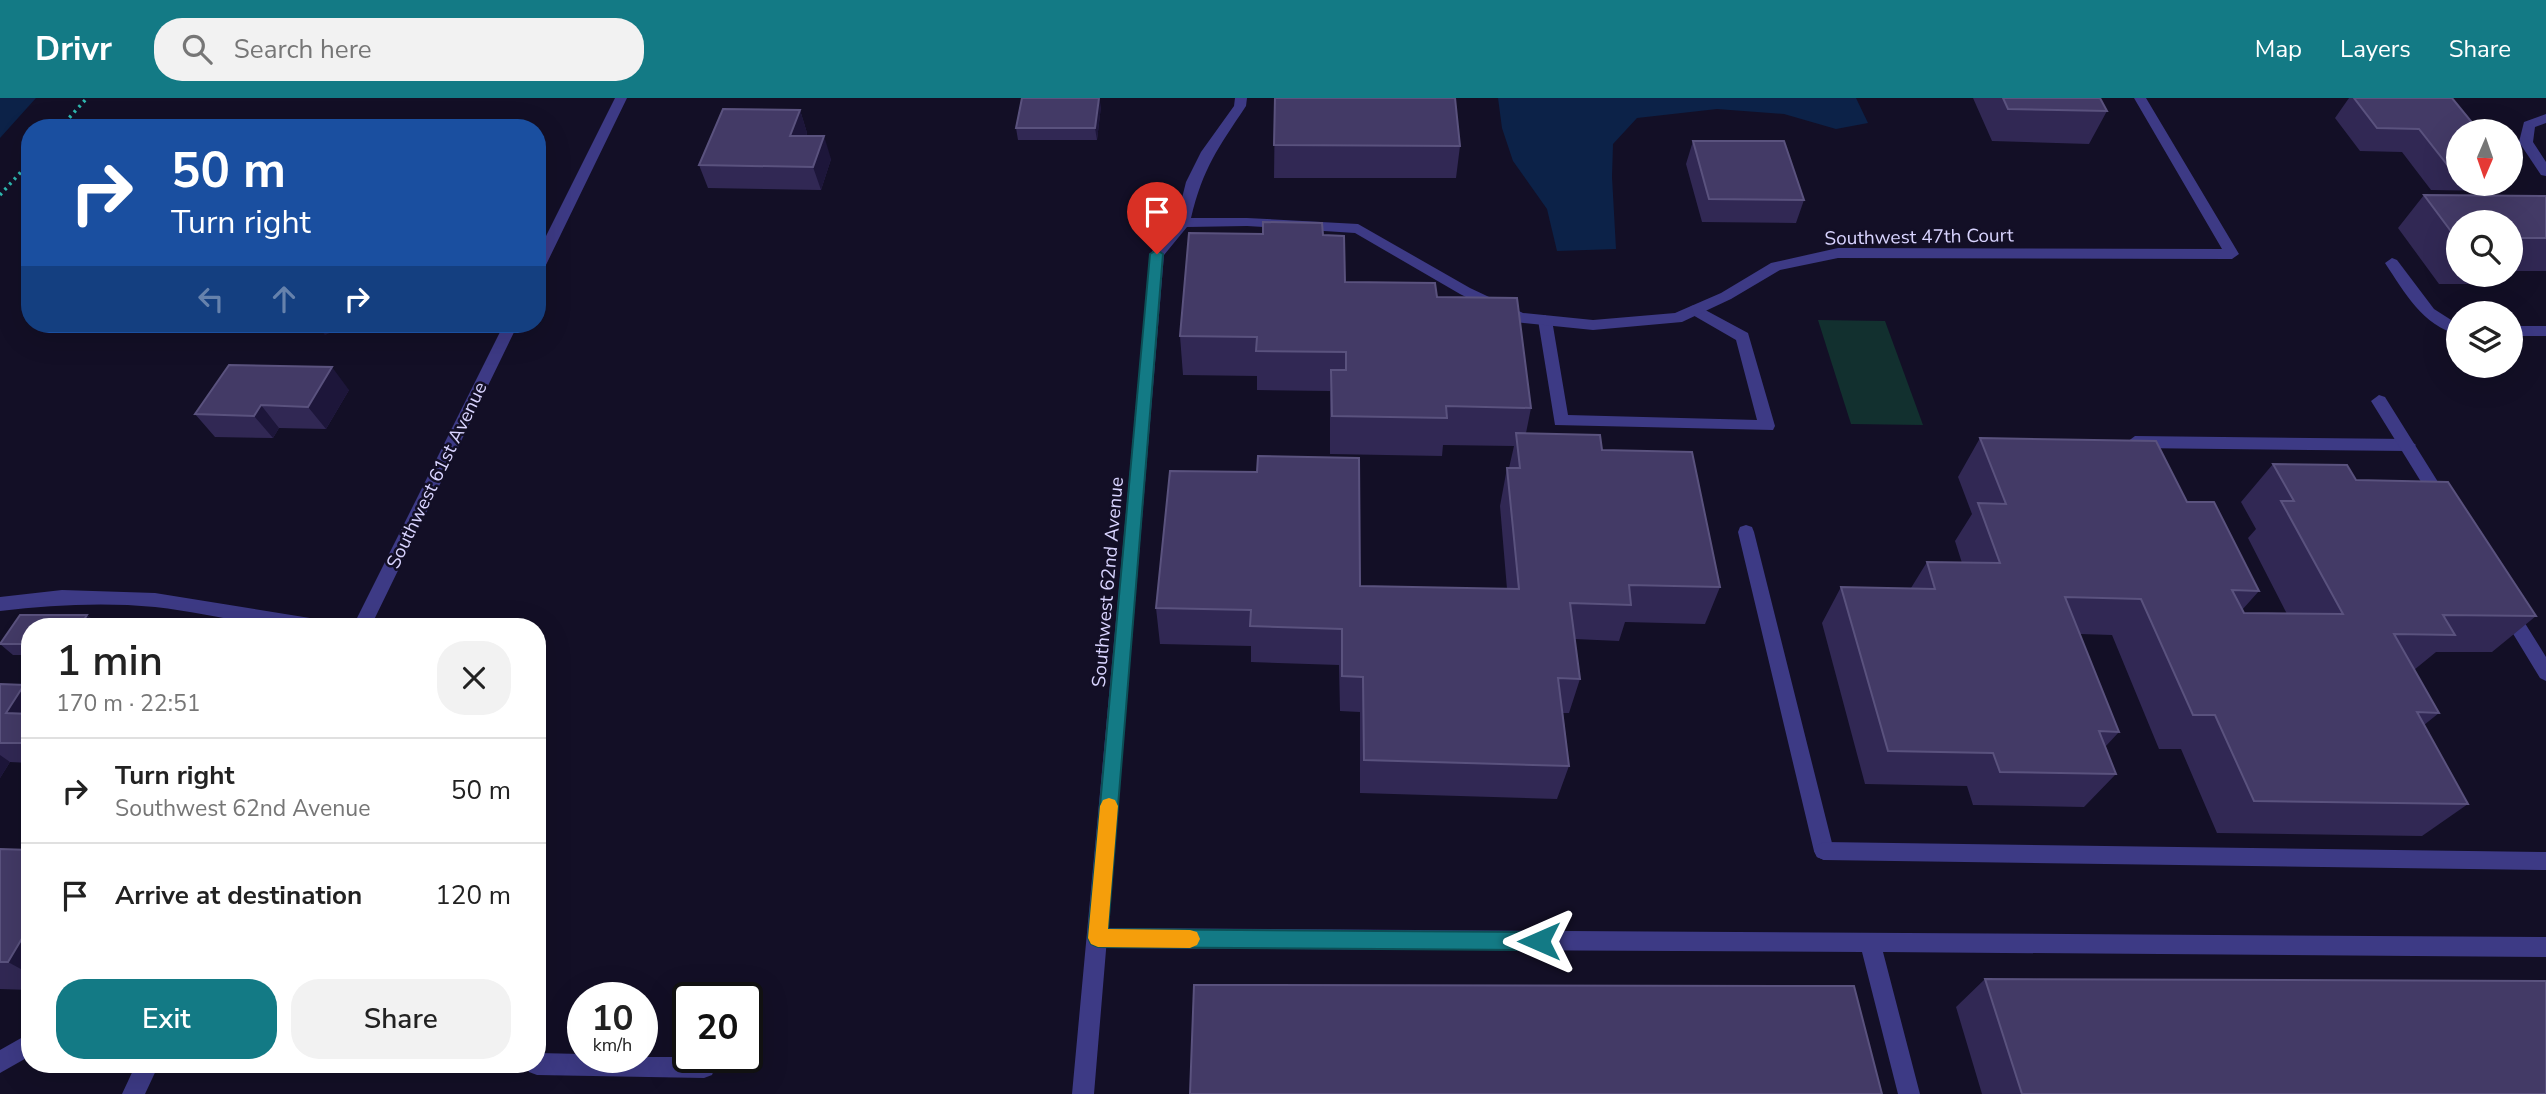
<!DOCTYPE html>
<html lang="en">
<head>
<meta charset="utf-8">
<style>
  body { margin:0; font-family:"Nunito Sans",sans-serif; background:#f2f2f2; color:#222; height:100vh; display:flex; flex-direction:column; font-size:26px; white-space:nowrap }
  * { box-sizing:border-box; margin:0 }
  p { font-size:23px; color:#767676 }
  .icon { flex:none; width:38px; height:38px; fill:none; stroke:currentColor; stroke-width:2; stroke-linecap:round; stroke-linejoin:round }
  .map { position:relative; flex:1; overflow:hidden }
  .drawer { position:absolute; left:21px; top:520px; width:525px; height:455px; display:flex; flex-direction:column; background:#fff; border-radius:28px; box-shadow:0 7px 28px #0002 }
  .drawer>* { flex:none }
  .hud { position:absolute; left:21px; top:21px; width:525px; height:214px; border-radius:28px; box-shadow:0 7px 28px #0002; background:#1a4fa0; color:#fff; overflow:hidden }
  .needle { width:46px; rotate:182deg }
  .controls { position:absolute; left:2446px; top:21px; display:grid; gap:14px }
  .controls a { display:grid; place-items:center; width:77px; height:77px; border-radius:50%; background:#fff; box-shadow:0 7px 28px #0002; font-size:35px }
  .speed { position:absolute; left:567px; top:884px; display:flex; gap:14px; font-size:35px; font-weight:700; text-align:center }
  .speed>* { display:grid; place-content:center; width:91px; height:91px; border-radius:50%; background:#fff; box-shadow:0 7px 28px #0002; line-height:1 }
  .speed small { font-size:18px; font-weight:400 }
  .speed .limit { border:4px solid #111; border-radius:10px; background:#fff; color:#111 }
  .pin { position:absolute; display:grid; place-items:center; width:60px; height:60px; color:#fff; margin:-72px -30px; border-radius:50% 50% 50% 0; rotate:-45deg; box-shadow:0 0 7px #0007 }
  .pin .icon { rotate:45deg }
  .me { position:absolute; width:77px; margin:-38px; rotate:270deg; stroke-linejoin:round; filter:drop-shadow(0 0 5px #0008) }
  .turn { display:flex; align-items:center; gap:24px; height:147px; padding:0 35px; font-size:32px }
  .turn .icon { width:91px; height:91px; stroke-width:2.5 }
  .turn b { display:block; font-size:49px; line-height:60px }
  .lanes { display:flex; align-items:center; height:66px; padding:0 35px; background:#0003; justify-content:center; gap:35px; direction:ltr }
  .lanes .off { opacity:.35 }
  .round { display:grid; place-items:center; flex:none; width:74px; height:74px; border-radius:28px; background:#f2f2f2 }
  .headline { display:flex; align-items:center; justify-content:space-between; height:119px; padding:0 35px }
  h1 { font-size:42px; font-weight:600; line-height:52px }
  .primary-button { display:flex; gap:14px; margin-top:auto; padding:14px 35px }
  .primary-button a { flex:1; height:80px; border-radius:28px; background:#137a85; color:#fff; font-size:28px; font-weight:600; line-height:80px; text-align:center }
  .primary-button a+a { background:#f2f2f2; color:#222 }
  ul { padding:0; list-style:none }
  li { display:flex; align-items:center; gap:21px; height:105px; padding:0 35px; border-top:2px solid #e0e0e0 }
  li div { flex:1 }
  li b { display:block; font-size:26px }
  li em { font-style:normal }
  header { display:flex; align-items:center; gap:42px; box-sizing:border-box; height:98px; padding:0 35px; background:#137a85; color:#fff }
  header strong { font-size:33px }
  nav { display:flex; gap:38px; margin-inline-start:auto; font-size:24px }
  .search { width:490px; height:63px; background:#f2f2f2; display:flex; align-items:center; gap:18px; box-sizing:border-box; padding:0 24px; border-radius:28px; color:#767676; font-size:26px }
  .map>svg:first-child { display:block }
</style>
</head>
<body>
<header>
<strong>Drivr</strong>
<div class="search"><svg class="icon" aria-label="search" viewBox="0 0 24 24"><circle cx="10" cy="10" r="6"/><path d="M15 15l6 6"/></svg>Search here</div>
<nav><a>Map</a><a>Layers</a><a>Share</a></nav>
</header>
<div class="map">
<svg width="2546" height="996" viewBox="0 0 2546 996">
  <rect width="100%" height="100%" fill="#130f26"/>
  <path fill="#12302f" d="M1818 222 1885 223 1923 327 1851 326Z"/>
  <path fill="#0c2248" d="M0 0H36L0 40Z
    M1498 0H1856L1868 25 1836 31 1784 16 1717 11 1637 20 1613 46 1612 79 1616 151 1557 153 1547 111 1513 63 1502 30Z"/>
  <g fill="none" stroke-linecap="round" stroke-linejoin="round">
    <path stroke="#2fb8b0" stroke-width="3.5" stroke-dasharray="2.5 4.5" stroke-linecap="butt" d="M60 30 87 0
      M0 97 30 64"/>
    <path fill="#3d3a85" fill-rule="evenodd" d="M2546 16V25L2535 29 2533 44 2546 64V78L2541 77 2519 44 2524 24Z
      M2392 160 2397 162 2434 211 2459 227V237C2422 227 2405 195 2385 165Z
      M1696 207 1748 235 1775 328 1773 332 1555 327 1538 222 1545 217 1552 222 1568 317 1757 322 1736 242 1691 216 1689 212 1691 208Z
      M2511 228H2546V238H2511Z
      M2135 338 2408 341 2416 347 2408 353 2135 350 2127 344Z
      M1746 427 1752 429 1754 434 1834 753 1831 759 1824 762 1817 759 1814 753 1738 434 1740 429Z
      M62 492 155 495 316 521 322 523 325 528C268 534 212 515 155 509 103 504 52 507 0 513V499Z
      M1098 830 2546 839V859L1883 854 1920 996H1898L1862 854 1098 850 1091 847 1088 840 1091 833Z
      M30 935V958L0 975V952Z
      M537 955 583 956V959H706L712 961 715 969 712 977 704 980 537 977 529 974 526 966H537Z"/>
    <path fill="#3d3a85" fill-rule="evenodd" d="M1235 0H1247L1246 8C1218 50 1203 70 1191 120H1247L1358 126 1470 190 1523 215 1593 222 1675 215 1721 195 1771 165 1838 150 2222 151 2134 0H2146L2239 156 2232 161 1838 160 1780 172 1731 201 1682 224 1593 232 1515 224 1460 196 1355 135 1247 128 1187 129 1164 157 1094 996H1072L1150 156 1176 124 1186 84 1201 54 1234 8Z
      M2379 297 2385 299 2448 400 2450 404 2448 408H2436L2371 303Z
      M2507 504 2513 506 2546 559V583L2540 580 2498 511 2501 506Z
      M1824 744 2546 754V772L1824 762 1817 759 1814 753 1817 747Z"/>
    <path fill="#3d3a85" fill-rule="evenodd" d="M615 0H627L544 171 537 176V156Z
      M504 226H518L371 528H353Z
      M136 966H159L145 996H122Z"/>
  </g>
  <path fill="#312854" d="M1275 0 1460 48 1456 80H1274Z
    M1973 0H2100L2107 13 2089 46 1992 43Z
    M2349 0H2452L2459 33V86H2497L2490 93 2431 92 2402 54 2360 53 2335 20Z
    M1101 8 1097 42H1018L1016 30Z
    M800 12 807 35 806 38 831 61 821 92 708 90 699 67Z
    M1693 43 1804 102 1796 125 1702 124 1686 66Z
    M2424 97 2546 98V173H2511V124H2459V177H2499L2491 186H2439L2398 130Z
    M1323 137 1345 184 1437 199 1531 310 1526 335 1602 352 1720 489 1705 526 1625 524 1619 543 1575 541 1580 581 1569 615H1563L1569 668 1557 701 1360 695V614L1340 613 1339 567 1251 564V548L1160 546 1156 510 1360 488 1507 491 1500 408 1507 370H1509L1514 348 1443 347 1442 358 1330 356V293L1257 292V278L1183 277 1180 238Z
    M349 292 326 331 279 330 273 340 215 339 195 316Z
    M1980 340 2187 404 2259 493 2242 512 2244 515 2287 516 2248 440 2256 431 2241 404 2273 366 2356 382 2536 518 2492 554H2436L2414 572 2439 615 2424 627 2468 706 2422 738 2217 735 2181 651H2159L2112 537 2080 536 2119 634 2105 649 2116 676 2084 709 1973 707 1967 688 1865 686 1822 525 1841 489 1911 490 1927 464 1962 465 1955 443 1972 416 1958 379Z
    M20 517H87L100 528H30V557H13L0 546Z
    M0 586 30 591V665L10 664 0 680Z
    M0 751 30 752V892L0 891Z
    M1985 881 2546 996H1982L1956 909Z"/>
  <path fill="#1d163a" d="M1099 0 1101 8 1097 42 1095 30Z
    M800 12 807 35 798 61 790 38Z
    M824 38 831 61 821 92 813 69Z
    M316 226H349L325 237Z
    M332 269 349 292 326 331 308 309Z
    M261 307 279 330 273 340 254 318Z
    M87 517 100 528H80Z
    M24 587 30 591V633L6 615Z
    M30 636V649L24 645Z
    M0 657 10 664 0 680Z
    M30 827V876L8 864Z"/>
  <path fill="#433a66" stroke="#5a527e" stroke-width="2" d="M1022 0H1099L1095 30H1016Z
    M1275 0H1455L1460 48 1274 47Z
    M2003 0H2100L2107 13 2008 11Z
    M2354 0H2452L2479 33H2459V69H2449L2419 31 2377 30Z
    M723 11 800 12 790 38H824L813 69 699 67Z
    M1693 43H1784L1804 102 1709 101Z
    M2424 97 2546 98V140H2511V124H2459V144Z
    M1263 124 1322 125 1323 137 1344 138 1345 184 1435 185 1437 199 1517 200 1531 310 1446 308 1447 320 1332 318 1331 272H1346V254L1256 253 1257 239 1180 238 1189 135 1263 136Z
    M2511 143 2520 154H2511Z
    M229 267 332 269 308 309 261 307 254 318 195 316Z
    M1516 335 1600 337 1602 352 1692 354 1720 489 1629 487 1631 507 1570 505 1580 581 1558 580 1569 668 1364 662 1363 579 1342 578V531L1250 528 1251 512 1156 510 1170 373 1257 374 1258 358 1359 360 1360 488 1519 491 1507 370H1520Z
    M1980 340 2156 343 2187 404H2214L2259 493 2232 492 2244 515 2343 516 2281 403H2294L2273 366 2347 367 2356 382 2448 384 2536 518 2443 517 2455 537 2394 536 2439 615 2417 614 2468 706 2254 703 2215 617H2193L2141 501 2065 499 2119 634 2099 633 2116 676 2000 674 1993 655 1888 653 1841 489 1935 491 1927 464 2000 465 1978 405 2006 406Z
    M20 517H87L80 528H30V546H0Z
    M0 586 24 587 6 615 30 616V636L24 645H0Z
    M0 751 30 752V827L8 864H0Z
    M1985 881 2546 883V996H2022Z
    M1194 887 1854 888 1882 996H1190Z"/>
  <path fill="#137a85" stroke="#0c4f56" stroke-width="2" d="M1157 152 1163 156 1108 831 1539 834 1546 836 1548 843 1546 849 1539 852 1098 849 1091 846 1088 840 1150 156Z"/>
  <path fill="#f59e0b" d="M1109 700 1115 702 1118 708 1108 831 1190 832 1197 834 1200 841 1197 847 1190 850 1098 849 1091 846 1088 840 1100 708 1103 702Z"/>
  <g text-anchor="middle" stroke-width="5" stroke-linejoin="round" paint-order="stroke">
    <g font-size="19" fill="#d9d4ff" stroke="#130f26">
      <text transform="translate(1919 138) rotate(-1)" y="7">Southwest 47th Court</text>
      <text transform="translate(436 377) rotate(-64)" y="7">Southwest 61st Avenue</text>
      <text transform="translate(1107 484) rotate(-85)" y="7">Southwest 62nd Avenue</text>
    </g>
  </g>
</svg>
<div class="controls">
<a><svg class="needle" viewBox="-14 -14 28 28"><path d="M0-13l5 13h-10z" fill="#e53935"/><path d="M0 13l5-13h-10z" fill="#767676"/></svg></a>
<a><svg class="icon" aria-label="search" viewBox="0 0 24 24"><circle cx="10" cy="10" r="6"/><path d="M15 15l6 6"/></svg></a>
<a><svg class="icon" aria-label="layers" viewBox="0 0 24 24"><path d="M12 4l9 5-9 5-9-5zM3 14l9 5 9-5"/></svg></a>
</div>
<div class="speed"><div>10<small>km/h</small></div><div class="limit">20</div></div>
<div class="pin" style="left:1157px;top:156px;background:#d93025"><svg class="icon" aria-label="arrive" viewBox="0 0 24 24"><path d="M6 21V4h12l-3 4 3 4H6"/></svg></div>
<svg class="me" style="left:1539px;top:843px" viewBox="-20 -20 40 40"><path d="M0-17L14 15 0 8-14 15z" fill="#137a85" stroke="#fff" stroke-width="4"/></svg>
<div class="hud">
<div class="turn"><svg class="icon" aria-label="right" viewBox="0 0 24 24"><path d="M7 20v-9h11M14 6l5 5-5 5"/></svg><div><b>50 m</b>Turn right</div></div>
<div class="lanes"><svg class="icon off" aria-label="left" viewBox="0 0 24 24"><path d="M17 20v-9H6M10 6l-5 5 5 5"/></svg><svg class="icon off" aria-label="ahead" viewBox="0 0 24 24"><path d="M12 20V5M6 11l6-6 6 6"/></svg><svg class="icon" aria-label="right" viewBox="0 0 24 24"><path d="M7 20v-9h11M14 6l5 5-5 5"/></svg></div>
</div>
<section class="drawer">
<div class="headline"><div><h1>1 min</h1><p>170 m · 22:51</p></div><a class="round"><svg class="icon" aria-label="close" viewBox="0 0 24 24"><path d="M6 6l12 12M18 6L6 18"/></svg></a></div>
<ul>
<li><svg class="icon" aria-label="right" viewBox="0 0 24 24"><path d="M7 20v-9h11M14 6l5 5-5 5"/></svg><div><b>Turn right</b><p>Southwest 62nd Avenue</p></div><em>50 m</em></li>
<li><svg class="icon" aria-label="arrive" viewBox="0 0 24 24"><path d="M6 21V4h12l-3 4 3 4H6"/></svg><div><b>Arrive at destination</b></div><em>120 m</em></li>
</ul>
<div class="primary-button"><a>Exit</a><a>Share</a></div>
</section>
</div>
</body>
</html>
